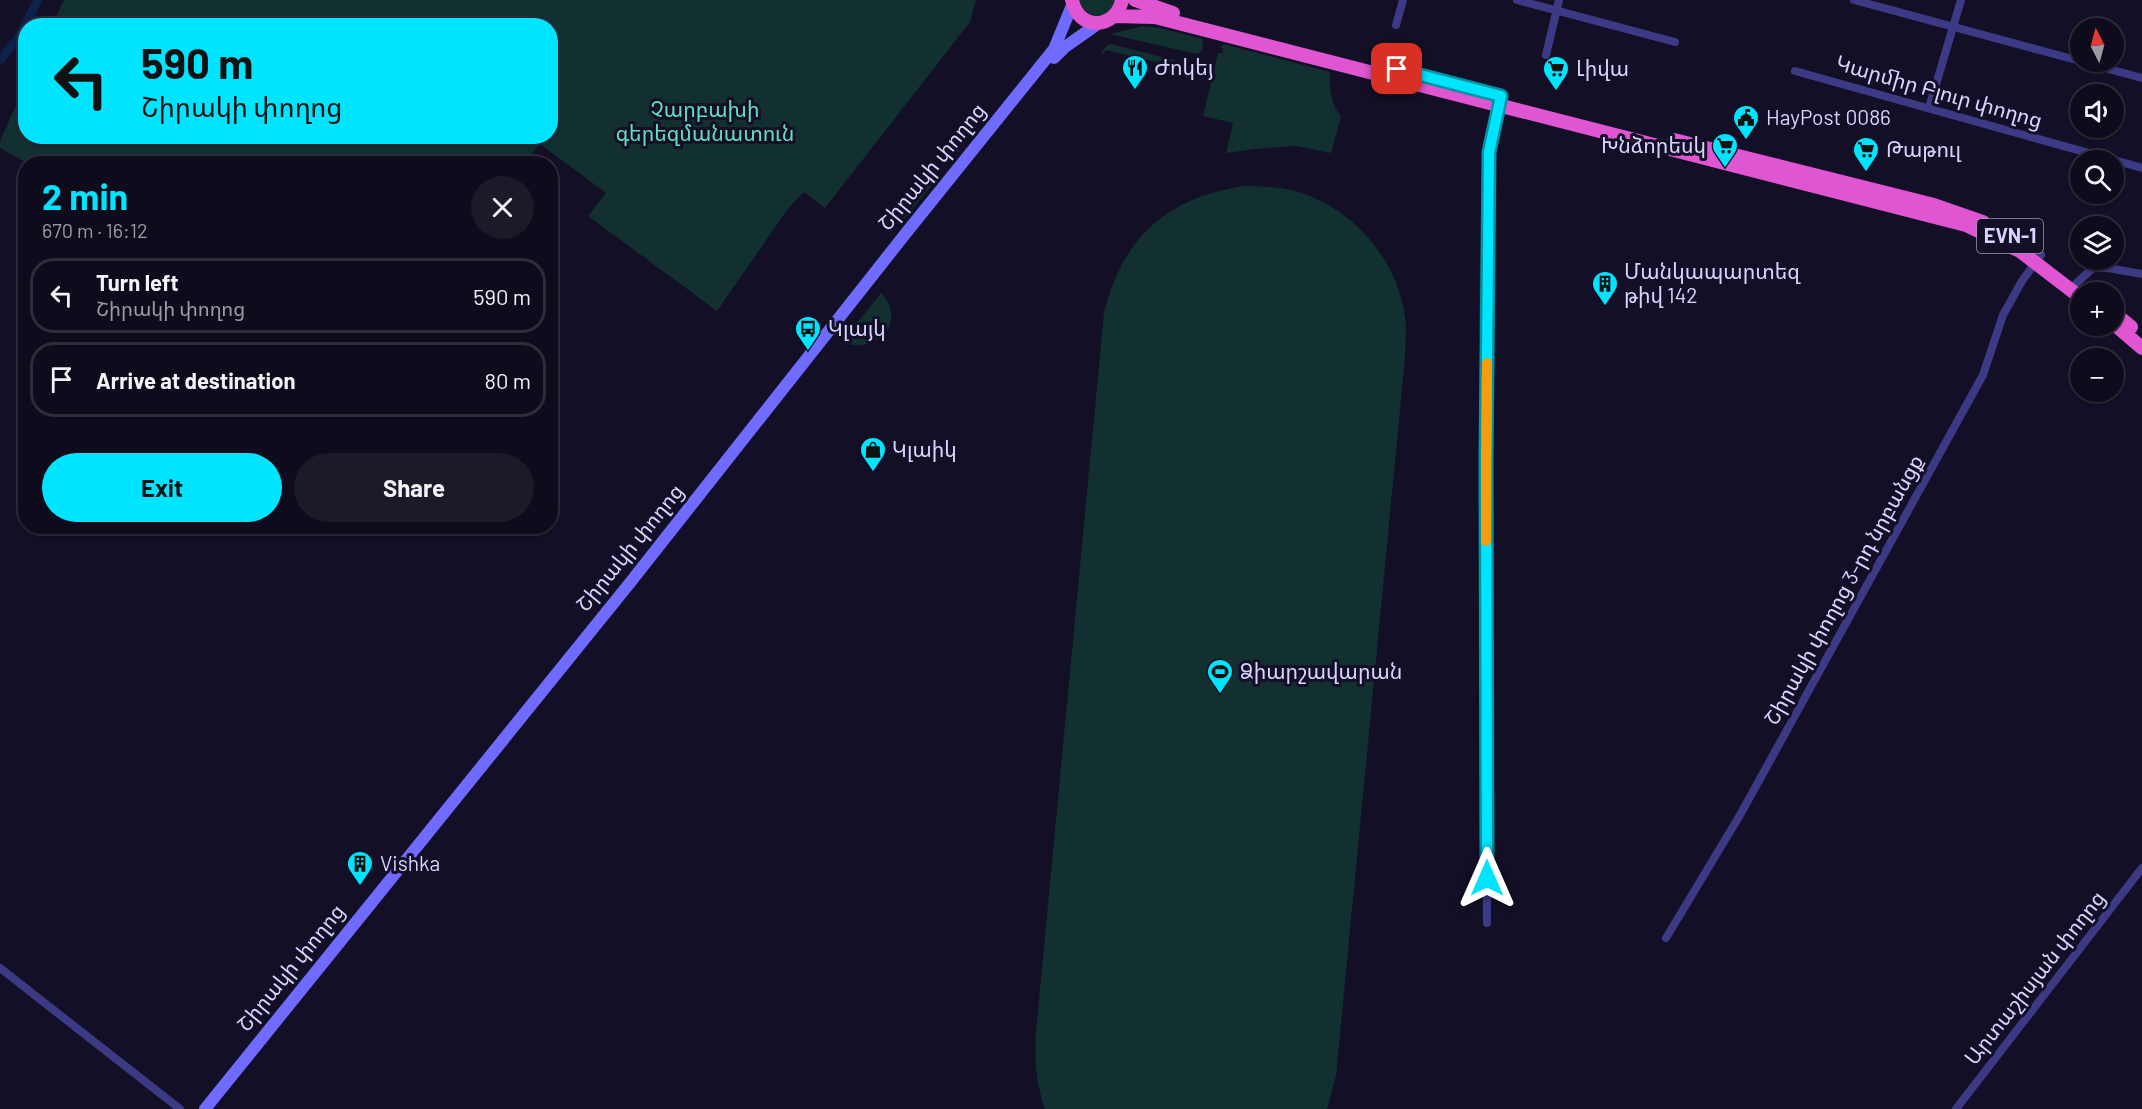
<!DOCTYPE html>
<html lang="en">
<head>
<meta charset="utf-8">
<style>
  body { margin:0; font-family:Barlow,"Noto Sans Armenian",sans-serif; background:#1c1929; color:#f1f3f6; height:100vh; display:flex; flex-direction:column; font-size:22px; white-space:nowrap }
  * { box-sizing:border-box; margin:0 }
  p { font-size:20px; color:#9b9ba3 }
  .icon { flex:none; width:33px; height:33px; fill:none; stroke:currentColor; stroke-width:2; stroke-linecap:round; stroke-linejoin:round }
  .map { position:relative; flex:1; overflow:hidden }
  .drawer { position:absolute; left:18px; top:156px; width:540px; height:378px; display:flex; flex-direction:column; background:#0e0b1c; border-radius:24px; box-shadow:0 2px 4px #0004,0 0 0 2px #2e2b3b }
  .drawer>* { flex:none }
  .banner { position:absolute; left:18px; top:18px; width:540px; height:126px; border-radius:24px; box-shadow:0 2px 4px #0004,0 0 0 2px #2e2b3b; background:#00e5ff; color:#111; overflow:hidden }
  .needle { width:39px; rotate:354deg }
  .buttons { position:absolute; left:2070px; top:18px; display:grid; gap:12px }
  .buttons a { display:grid; place-items:center; width:54px; height:54px; border-radius:50%; background:#0e0b1c; box-shadow:0 2px 4px #0004,0 0 0 2px #2e2b3b; font-size:30px }
  .pin { position:absolute; display:grid; place-items:center; width:51px; height:51px; color:#fff; margin:-26px; border-radius:12px; box-shadow:0 3px 9px #0006 }
  .me { position:absolute; width:66px; margin:-33px; rotate:0deg; stroke-linejoin:round; filter:drop-shadow(0 0 4px #0008) }
  .turn { display:flex; align-items:center; gap:21px; height:126px; padding:0 24px; font-size:27px }
  .turn .icon { width:78px; height:78px; stroke-width:2.5 }
  .turn b { display:block; font-size:42px; line-height:51px }
  .round { display:grid; place-items:center; flex:none; width:63px; height:63px; border-radius:32px; background:#1c1929 }
  .overview { display:flex; align-items:center; justify-content:space-between; height:102px; padding:0 24px }
  h1 { font-size:36px; font-weight:700; line-height:45px; color:#00e5ff }
  .cta { display:flex; gap:12px; margin-top:auto; padding:12px 24px }
  .cta a { flex:1; height:69px; border-radius:36px; background:#00e5ff; color:#111; font-size:24px; font-weight:700; line-height:69px; text-align:center }
  .cta a+a { background:#1c1929; color:#f1f3f6 }
  ul { padding:0; list-style:none }
  li { display:flex; align-items:center; gap:18px; height:75px; margin:0 12px 9px; padding:0 12px; border:3px solid #2e2b3b; border-radius:24px }
  li div { flex:1 }
  li b { display:block; font-size:22px }
  li em { font-style:normal }
  .map>svg:first-child { display:block }
</style>
</head>
<body>
<div class="map">
<svg width="2142" height="1109" viewBox="0 0 2142 1109">
  <rect width="100%" height="100%" fill="#130f26"/>
  <path fill="#12302f" d="M64 0H976L970 22 825 208 804 192 787 210 717 311 588 216 606 193 540 144 523 164H29L0 148V141L25 85 26 136H550V26L52 25Z
    M1079 0H1116C1111 21 1085 21 1079 0Z
    M1144 26 1160 28 1203 39 1202 50 1198 54 1192 53 1110 34Z
    M1111 44 1198 66 1196 72 1106 50 1102 55 1101 54 1106 46Z
    M1224 44 1330 72C1329 89 1331 103 1341 117L1331 153 1297 146 1264 148 1226 153 1233 123 1203 116 1218 53H1223V48H1220Z
    M937 179 902 222 897 201 901 196 909 202 919 188 913 183 916 180Z
    M1244 186C1261 186 1278 187 1295 191 1355 208 1401 263 1406 325 1406 336 1405 347 1405 358L1336 1076 1327 1109H1045C1036 1083 1034 1059 1036 1031L1104 313C1123 237 1166 198 1244 186Z
    M881 293C909 322 875 356 842 342Z"/>
  <g fill="none" stroke-linecap="round" stroke-linejoin="round">
    <path stroke="#0c2248" stroke-width="9" d="M0 60 18 38 38 0"/>
    <path stroke="#3d3a85" stroke-width="8" d="M1517 0 1675 42
      M1854 0 2080 61
      M1396 25 1403 0
      M1546 55 1559 0
      M2082 62 2142 78
      M1795 71 2142 168
      M1929 108 1961 0
      M2070 289 2093 268H2108L2142 274
      M1487 923 1486 460 1489 152 1501 96
      M1666 938 1740 815 1983 375 2003 315 2022 281 2041 255
      M0 968 180 1109
      M1956 1109 2142 868"/>
    <path stroke="#6f6bff" stroke-width="12" d="M1054 58 1065 47 1099 23
      M205 1109 629 584 906 233 1054 49 1073 3"/>
    <path stroke="#e055d1" stroke-width="14" d="M1072 0C1078 31 1116 30 1122 0
      M1135 0 1173 13
      M1114 16 1155 17 1966 225 2020 251 2080 297
      M1674 140 1934 205 1983 222
      M2114 313 2131 327
      M2114 324 2142 348"/>
  </g>
  <g fill="none" stroke-linecap="round" stroke-linejoin="round">
    <defs>
      <path id="route" d="M1397 69 1501 96 1489 152 1486 460 1487 878"/>
    </defs>
    <use href="#route" stroke="#0095a6" stroke-width="15"/>
    <use href="#route" stroke="#00e5ff" stroke-width="10"/>
    <path stroke="#f59e0b" stroke-width="10" d="M1486 541 1487 363"/>
  </g>
  <defs>
    <symbol id="restaurant-pin" viewBox="-11 -11 22 30"><path d="M0 17L-7.5 6A9.5 9.5 0 1 1 7.5 6Z" fill="#00e5ff" stroke="#130f26"/><path d="M-5-6h1v4h1v-4h1v4h1v-4h1v5L-1.5 .5V6h-2V.5L-5-1ZM5-6V6H3V1.5H1.5Q1.5-4 5-6Z" fill="#111"/></symbol>
    <symbol id="supermarket-pin" viewBox="-11 -11 22 30"><path d="M0 17L-7.5 6A9.5 9.5 0 1 1 7.5 6Z" fill="#00e5ff" stroke="#130f26"/><path d="M-6-5.5h2.5l.6 2H6L4.5 2H-2.5L-4.4-4H-6ZM-1.5 3.2a1.3 1.3 0 1 0 .1 0ZM3 3.2a1.3 1.3 0 1 0 .1 0Z" fill="#111"/></symbol>
    <symbol id="civic-pin" viewBox="-11 -11 22 30"><path d="M0 17L-7.5 6A9.5 9.5 0 1 1 7.5 6Z" fill="#00e5ff" stroke="#130f26"/><path d="M-.6-6.5H3V-4.5H.6V-3L4-1V1h2V6H-6V1h2V-1L-.6-3ZM-1.2 2.5V6h2.4V2.5Z" fill="#111"/></symbol>
    <symbol id="building-pin" viewBox="-11 -11 22 30"><path d="M0 17L-7.5 6A9.5 9.5 0 1 1 7.5 6Z" fill="#00e5ff" stroke="#130f26"/><path d="M-4-6H4V6H1V3H-1V6H-4ZM-2.5-4.3h1.7v1.8h-1.7ZM.8-4.3h1.7v1.8H.8ZM-2.5-1h1.7V.8h-1.7ZM.8-1h1.7V.8H.8Z" fill="#111"/></symbol>
    <symbol id="bus-pin" viewBox="-11 -11 22 30"><path d="M0 17L-7.5 6A9.5 9.5 0 1 1 7.5 6Z" fill="#00e5ff" stroke="#130f26"/><path d="M-5-6H5V4H4V6H2V4H-2V6H-4V4H-5ZM-3.5-4V0h7V-4ZM-3.5 1.2v1.5H-2V1.2ZM2 1.2v1.5H3.5V1.2Z" fill="#111"/></symbol>
    <symbol id="shop-pin" viewBox="-11 -11 22 30"><path d="M0 17L-7.5 6A9.5 9.5 0 1 1 7.5 6Z" fill="#00e5ff" stroke="#130f26"/><path d="M-5-2.5h2.3a2.7 3.5 0 0 1 5.4 0H5L5.5 6h-11ZM-1.5-2.5h3a1.5 2.3 0 0 0-3 0Z" fill="#111"/></symbol>
    <symbol id="stadium-pin" viewBox="-11 -11 22 30"><path d="M0 17L-7.5 6A9.5 9.5 0 1 1 7.5 6Z" fill="#00e5ff" stroke="#130f26"/><path d="M0-5a6.5 5 0 1 0 0 10a6.5 5 0 1 0 0-10ZM-3.5-1.8h7v3.6h-7Z" fill="#111"/></symbol>
  </defs>
  <g fill-rule="evenodd">
    <use href="#restaurant-pin" x="1120" y="53" width="30" height="40"/>
    <use href="#supermarket-pin" x="1541" y="54" width="30" height="40"/>
    <use href="#civic-pin" x="1731" y="103" width="30" height="40"/>
    <use href="#supermarket-pin" x="1710" y="131" width="30" height="40"/>
    <use href="#supermarket-pin" x="1851" y="135" width="30" height="40"/>
    <use href="#building-pin" x="1590" y="269" width="30" height="40"/>
    <use href="#bus-pin" x="793" y="314" width="30" height="40"/>
    <use href="#shop-pin" x="858" y="435" width="30" height="40"/>
    <use href="#stadium-pin" x="1205" y="657" width="30" height="40"/>
    <use href="#building-pin" x="345" y="849" width="30" height="40"/>
  </g>
  <g text-anchor="middle" stroke-width="6" stroke-linejoin="round" paint-order="stroke">
    <rect fill="#130f26" stroke="#9e99be" stroke-width="1.5" x="1977" y="219" width="66" height="34" rx="4.5"/>
    <g font-size="20" font-weight="bold" fill="#d9d4ff">
      <text x="2010" y="243">EVN-1</text>
    </g>
    <g font-size="21" fill="#d9d4ff" stroke="#130f26" text-anchor="start">
      <text x="1154" y="75">Ժոկեյ</text>
      <text x="1576" y="76">Լիվա</text>
      <text x="1766" y="125">HayPost 0086</text>
      <text x="1706" y="153" text-anchor="end">Խնձորեսկ</text>
      <text x="1886" y="157">Թաթուլ</text>
      <text x="1624" y="279">Մանկապարտեզ<tspan x="1624" dy="24">թիվ 142</tspan></text>
      <text x="828" y="336">Կլայկ</text>
      <text x="892" y="457">Կլաիկ</text>
      <text x="1240" y="679">Ձիարշավարան</text>
      <text x="380" y="871">Vishka</text>
    </g>
    <g font-size="21" fill="#d9d4ff" stroke="#130f26">
      <text transform="translate(1939 92) rotate(16)" y="7">Կարմիր Բլուր փողոց</text>
      <text transform="translate(932 167) rotate(-51)" y="7">Շիրակի փողոց</text>
      <text transform="translate(630 548) rotate(-51)" y="7">Շիրակի փողոց</text>
      <text transform="translate(1844 590) rotate(-61)" y="7">Շիրակի փողոց 3-րդ նրբանցք</text>
      <text transform="translate(291 968) rotate(-51)" y="7">Շիրակի փողոց</text>
      <text transform="translate(2035 978) rotate(-52)" y="7">Արտաշիսյան փողոց</text>
    </g>
    <g font-size="21" fill="#5fe0c0" stroke="#130f26">
      <text x="705" y="117">Չարբախի<tspan x="705" dy="24">գերեզմանատուն</tspan></text>
    </g>
  </g>
</svg>
<div class="buttons">
<a><svg class="needle" viewBox="-14 -14 28 28"><path d="M0-13l5 13h-10z" fill="#e53935"/><path d="M0 13l5-13h-10z" fill="#9b9ba3"/></svg></a>
<a><svg class="icon" aria-label="sound" viewBox="0 0 24 24"><path d="M4 9h4l5-4v14l-5-4H4zM17 9q2 3 0 6"/></svg></a>
<a><svg class="icon" aria-label="search" viewBox="0 0 24 24"><circle cx="10" cy="10" r="6"/><path d="M15 15l6 6"/></svg></a>
<a><svg class="icon" aria-label="layers" viewBox="0 0 24 24"><path d="M12 4l9 5-9 5-9-5zM3 14l9 5 9-5"/></svg></a>
<a>+</a>
<a>−</a>
</div>
<div class="pin" style="left:1397px;top:69px;background:#d93025"><svg class="icon" aria-label="arrive" viewBox="0 0 24 24"><path d="M6 21V4h12l-3 4 3 4H6"/></svg></div>
<svg class="me" style="left:1487px;top:878px" viewBox="-20 -20 40 40"><path d="M0-17L14 15 0 8-14 15z" fill="#00e5ff" stroke="#fff" stroke-width="4"/></svg>
<div class="banner">
<div class="turn"><svg class="icon" aria-label="left" viewBox="0 0 24 24"><path d="M17 20v-9H6M10 6l-5 5 5 5"/></svg><div><b>590 m</b>Շիրակի փողոց</div></div>
</div>
<section class="drawer">
<div class="overview"><div><h1>2 min</h1><p>670 m · 16:12</p></div><a class="round"><svg class="icon" aria-label="close" viewBox="0 0 24 24"><path d="M6 6l12 12M18 6L6 18"/></svg></a></div>
<ul>
<li><svg class="icon" aria-label="left" viewBox="0 0 24 24"><path d="M17 20v-9H6M10 6l-5 5 5 5"/></svg><div><b>Turn left</b><p>Շիրակի փողոց</p></div><em>590 m</em></li>
<li><svg class="icon" aria-label="arrive" viewBox="0 0 24 24"><path d="M6 21V4h12l-3 4 3 4H6"/></svg><div><b>Arrive at destination</b></div><em>80 m</em></li>
</ul>
<div class="cta"><a>Exit</a><a>Share</a></div>
</section>
</div>
</body>
</html>
